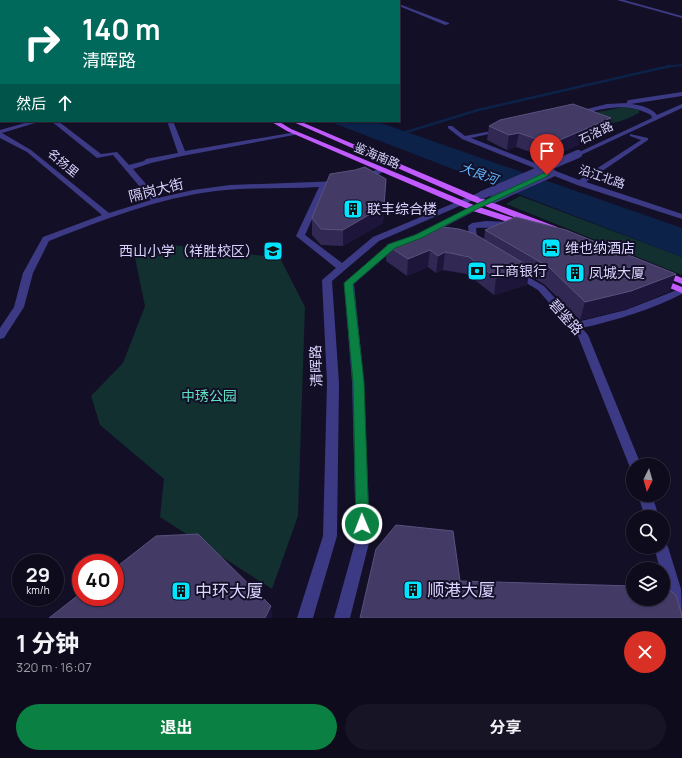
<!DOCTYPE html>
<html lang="zh">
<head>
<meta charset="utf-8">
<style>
  body { margin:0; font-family:Manrope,"Noto Sans SC",sans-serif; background:#171425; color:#f1f3f6; height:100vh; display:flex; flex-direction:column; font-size:15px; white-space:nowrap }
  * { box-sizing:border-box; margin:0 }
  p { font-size:13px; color:#9b9ba3 }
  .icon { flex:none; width:22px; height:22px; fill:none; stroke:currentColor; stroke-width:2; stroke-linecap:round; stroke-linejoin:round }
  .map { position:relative; height:618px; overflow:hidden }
  .details { display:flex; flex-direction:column; background:#0e0b1c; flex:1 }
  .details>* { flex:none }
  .top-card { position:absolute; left:0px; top:0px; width:400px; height:122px; box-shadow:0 1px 3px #0004,0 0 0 1px #2e2b3b; background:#00695c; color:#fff; overflow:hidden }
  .needle { width:26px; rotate:185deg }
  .fabs { position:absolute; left:626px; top:458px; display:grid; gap:8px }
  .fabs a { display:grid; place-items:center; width:44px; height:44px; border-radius:50%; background:#0e0b1c; box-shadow:0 1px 3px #0004,0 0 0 1px #2e2b3b; font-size:20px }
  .speed { position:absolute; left:12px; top:554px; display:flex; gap:8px; font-size:20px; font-weight:700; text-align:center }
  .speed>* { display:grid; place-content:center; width:52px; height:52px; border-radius:50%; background:#0e0b1c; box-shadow:0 1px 3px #0004,0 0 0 1px #2e2b3b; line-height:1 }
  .speed small { font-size:10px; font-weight:400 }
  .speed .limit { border:6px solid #d22; background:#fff; color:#111 }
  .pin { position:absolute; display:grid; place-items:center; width:34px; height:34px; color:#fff; margin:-41px -17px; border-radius:50% 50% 50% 0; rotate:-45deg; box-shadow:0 0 4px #0007 }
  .pin .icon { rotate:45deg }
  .me { position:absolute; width:44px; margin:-22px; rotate:359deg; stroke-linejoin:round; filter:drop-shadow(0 0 3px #0008) }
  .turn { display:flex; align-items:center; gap:14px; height:84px; padding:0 16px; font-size:18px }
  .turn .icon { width:52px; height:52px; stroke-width:2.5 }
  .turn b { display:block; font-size:28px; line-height:34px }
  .then { display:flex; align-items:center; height:38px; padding:0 16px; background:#0003; gap:8px; font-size:15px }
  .round { display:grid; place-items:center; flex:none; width:42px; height:42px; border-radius:21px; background:#171425 }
  .head { display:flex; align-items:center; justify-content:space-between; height:68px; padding:0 16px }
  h1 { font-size:24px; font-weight:700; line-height:30px }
  .cta { display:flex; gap:8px; margin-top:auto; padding:8px 16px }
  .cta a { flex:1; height:46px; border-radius:24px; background:#0b8043; color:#fff; font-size:16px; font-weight:700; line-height:46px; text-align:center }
  .cta a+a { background:#171425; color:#f1f3f6 }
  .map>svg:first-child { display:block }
</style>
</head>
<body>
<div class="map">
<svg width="682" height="618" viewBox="0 0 682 618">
  <rect width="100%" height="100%" fill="#130f26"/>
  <path fill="#12302f" d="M624 107 639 110V113C611 128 601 124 571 117Z
    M520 196 682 257V275L506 204Z
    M164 244 280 258 305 307 298 516 272 589 160 517 164 479 100 425 91 396 123 363 145 306 135 258Z"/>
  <path fill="#0c2248" d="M328 121H375L682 228V257Z"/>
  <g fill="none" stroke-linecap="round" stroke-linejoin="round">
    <path stroke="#0c2248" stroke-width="2" d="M666 67 682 65"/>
    <path stroke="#0c2248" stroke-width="2.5" d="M403 133 478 110 670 66"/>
    <path fill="#3d3a85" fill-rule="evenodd" d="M19 0H23L24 1H20Z
      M384 0H390L391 1H385Z
      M617 0H624L682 16V18Z
      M399 4 449 23V24L445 25 399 6Z
      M682 92V96L631 104C640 105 652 108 657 115L682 104V108L581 155H577L575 154 652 118 651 115C625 101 604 109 577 115L575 114V112L607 104 627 103V101L629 100Z
      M0 117 1 121H3L0 122Z
      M32 121H42L2 133 31 150 109 213 151 200 113 155 97 158 51 121H58L101 154 117 152 129 165 144 161 146 159 178 153 167 121H173L185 151 296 132 297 133 294 135 182 156 151 163 133 169 158 198 193 190 230 185 340 181V185L327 186 305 235 342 263 373 237 478 193H481L485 195 379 241 332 281 339 383 337 536 313 618H297L323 536 327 383 322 280 336 268 296 236 319 187C285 189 250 187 216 191 158 198 103 220 49 241L33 273 24 307 4 338 0 339V328L14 307 23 273 43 237 102 215 27 152 0 138V130Z
      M448 126H452L465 136 502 129V131L471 138 579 180 641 140 630 136V134L648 138V140L586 182 682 214V219L577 185 462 139 448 128Z
      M380 168H386L387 170 366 180H363L359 178Z
      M491 197H494L498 199 419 240H413L412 238Z
      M486 221 510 222 514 225C508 230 486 227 476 228L478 246 477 248H471L468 226 472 223Z
      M397 241 400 242 401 244 395 248 354 284 364 382 370 539 350 618H334L356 539 352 382 344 283 389 244Z
      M516 270 544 286 577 322 626 310 682 288V294C650 310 617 320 582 328L588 335 641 465H633V469H630L629 465 578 336 538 290 513 275 511 273Z
      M638 495H652L659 517H645Z
      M663 541 666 543 668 547 681 589 682 618H670L663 581V569H660L654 547H663Z"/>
    <path fill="#c25bff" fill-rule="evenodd" d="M0 14H1V16H0Z
      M270 121H278L291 129 476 206 526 222 527 224 523 227 520 226 470 210 287 131Z
      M291 121H299L478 197 557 227 558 229 554 232 551 231 472 201Z
      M662 270 682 278V284L659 275 657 273Z
      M660 278 682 287V293L657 283 655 281Z"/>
    <path fill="#ff4fa3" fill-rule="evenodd" d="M113 0H137L113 1Z
      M0 16H1V20H0Z"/>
    <path stroke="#3d3a85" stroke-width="6" d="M576 155 579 154"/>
    <path stroke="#3d3a85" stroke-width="8" d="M482 195 578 154
      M494 199 552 173"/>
  </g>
  <path fill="#312854" d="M611 118 607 132 553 156H542L516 147 507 150 487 140 489 126Z
    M386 179 383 223 343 246 321 245 312 235V218Z
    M485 230 670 291 626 309 580 320 545 285 529 275 527 285 494 295 467 274 443 270 436 273 428 267 407 276 386 261 387 245 484 239Z"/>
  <path fill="#1d163a" d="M611 118 607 132 553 156 555 142Z
    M519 133 516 147 507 150 509 135Z
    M386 179 383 223 343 246V230Z
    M430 250 428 267 407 276 408 259Z
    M445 252 443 270 436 273 438 256Z
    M530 267 527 285 494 295 496 278Z
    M676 274 670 291 626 309 580 320 585 302Z
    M271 606 272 618H265Z"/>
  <path fill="#433a66" stroke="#5a527e" d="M573 104 611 118 555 142H545L519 133 509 135 489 126 500 120Z
    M365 167 386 179 384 206 343 230 321 229 312 218 330 174 355 170Z
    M516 217 566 230 676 274 631 291 585 302 549 267 485 230Z
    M443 227 459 229 473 233 530 267 496 278 469 257 445 252 438 256 430 250 408 259 387 245Z
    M396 525 453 531 460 581 633 586V599H663V587H665L676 595 682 616V618H360L376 549Z
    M198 534 271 606 265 618H49L81 593V597H115V568L156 536Z"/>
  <path fill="#0b8043" stroke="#07532c" d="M544 173 550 175 475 210 421 238 395 248 353 284 364 382 369 524 367 527 362 529 358 527 356 524 353 382 344 283 389 244 415 235 470 207Z"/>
  <defs>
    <symbol id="building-square" viewBox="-11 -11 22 22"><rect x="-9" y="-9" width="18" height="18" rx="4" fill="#00e5ff" stroke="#130f26"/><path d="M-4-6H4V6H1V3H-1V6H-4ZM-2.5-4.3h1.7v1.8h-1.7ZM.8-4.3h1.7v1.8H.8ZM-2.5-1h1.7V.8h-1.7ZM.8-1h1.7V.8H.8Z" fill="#111"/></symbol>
    <symbol id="hotel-square" viewBox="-11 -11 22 22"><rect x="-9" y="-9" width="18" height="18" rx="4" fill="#00e5ff" stroke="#130f26"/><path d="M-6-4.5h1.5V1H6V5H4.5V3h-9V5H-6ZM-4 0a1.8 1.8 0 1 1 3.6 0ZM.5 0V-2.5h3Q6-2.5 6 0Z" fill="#111"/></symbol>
    <symbol id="school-square" viewBox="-11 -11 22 22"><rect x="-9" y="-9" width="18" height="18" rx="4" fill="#00e5ff" stroke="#130f26"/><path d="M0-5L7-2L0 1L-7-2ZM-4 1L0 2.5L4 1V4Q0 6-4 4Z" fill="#111"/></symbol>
    <symbol id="bank-square" viewBox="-11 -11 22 22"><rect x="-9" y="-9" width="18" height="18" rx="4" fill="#00e5ff" stroke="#130f26"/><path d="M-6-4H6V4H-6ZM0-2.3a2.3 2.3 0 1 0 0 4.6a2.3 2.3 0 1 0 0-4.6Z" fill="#111"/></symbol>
  </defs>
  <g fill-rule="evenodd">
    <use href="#building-square" x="342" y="198" width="22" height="22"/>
    <use href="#hotel-square" x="540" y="237" width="22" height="22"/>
    <use href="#school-square" x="262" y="240" width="22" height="22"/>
    <use href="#bank-square" x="466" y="260" width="22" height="22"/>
    <use href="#building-square" x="564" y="262" width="22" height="22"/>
    <use href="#building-square" x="402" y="579" width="22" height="22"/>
    <use href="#building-square" x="170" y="580" width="22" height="22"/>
  </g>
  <g text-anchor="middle" stroke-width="4" stroke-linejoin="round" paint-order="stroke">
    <g font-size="12" fill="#d9d4ff" stroke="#130f26">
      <text transform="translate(596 133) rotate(-25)" y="4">石洛路</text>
      <text transform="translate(377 156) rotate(23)" y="4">鉴海南路</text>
      <text transform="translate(63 163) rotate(40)" y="4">名扬里</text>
      <text transform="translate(602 177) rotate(19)" y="4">沿江北路</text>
    </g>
    <g font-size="13" font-style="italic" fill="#62b6ff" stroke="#130f26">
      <text transform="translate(479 173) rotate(20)" y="5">大良河</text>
    </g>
    <g font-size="14" fill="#d9d4ff" stroke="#130f26">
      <text transform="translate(156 190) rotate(-14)" y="5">隔岗大街</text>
      <text transform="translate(566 317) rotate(48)" y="5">碧鉴路</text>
      <text transform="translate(316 366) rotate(-92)" y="5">清晖路</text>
    </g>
    <g font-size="14" fill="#d9d4ff" stroke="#130f26" text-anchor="start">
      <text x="367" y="214">联丰综合楼</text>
      <text x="565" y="253">维也纳酒店</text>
      <text x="259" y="256" text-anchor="end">西山小学（祥胜校区）</text>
      <text x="491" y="276">工商银行</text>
      <text x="589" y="278">凤城大厦</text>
    </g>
    <g font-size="14" fill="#5fe0c0" stroke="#130f26">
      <text x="209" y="401">中琇公园</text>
    </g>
    <g font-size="17" fill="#d9d4ff" stroke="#130f26" text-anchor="start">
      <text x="427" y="596">顺港大厦</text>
      <text x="195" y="597">中环大厦</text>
    </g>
  </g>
</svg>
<div class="fabs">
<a><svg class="needle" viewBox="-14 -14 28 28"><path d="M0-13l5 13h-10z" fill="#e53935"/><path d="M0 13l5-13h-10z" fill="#9b9ba3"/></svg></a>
<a><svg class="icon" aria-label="search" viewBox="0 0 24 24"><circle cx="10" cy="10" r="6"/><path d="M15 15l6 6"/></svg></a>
<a><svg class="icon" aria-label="layers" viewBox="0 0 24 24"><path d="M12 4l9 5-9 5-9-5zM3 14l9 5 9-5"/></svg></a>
</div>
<div class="speed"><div>29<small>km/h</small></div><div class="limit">40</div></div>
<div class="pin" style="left:547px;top:175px;background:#d93025"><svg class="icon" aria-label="arrive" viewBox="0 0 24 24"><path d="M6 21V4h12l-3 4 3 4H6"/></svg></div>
<svg class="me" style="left:362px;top:524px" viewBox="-20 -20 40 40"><circle r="17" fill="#0b8043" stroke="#fff" stroke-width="3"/><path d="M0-11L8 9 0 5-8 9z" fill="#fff"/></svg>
<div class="top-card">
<div class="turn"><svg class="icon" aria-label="right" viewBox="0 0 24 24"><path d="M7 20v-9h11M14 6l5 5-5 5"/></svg><div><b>140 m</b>清晖路</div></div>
<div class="then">然后<svg class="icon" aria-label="ahead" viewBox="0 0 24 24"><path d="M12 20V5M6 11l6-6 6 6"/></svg></div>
</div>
</div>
<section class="details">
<div class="head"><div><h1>1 分钟</h1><p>320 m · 16:07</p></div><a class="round" style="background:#d93025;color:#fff"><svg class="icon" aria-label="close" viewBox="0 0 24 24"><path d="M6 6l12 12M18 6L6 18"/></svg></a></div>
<div class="cta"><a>退出</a><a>分享</a></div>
</section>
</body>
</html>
